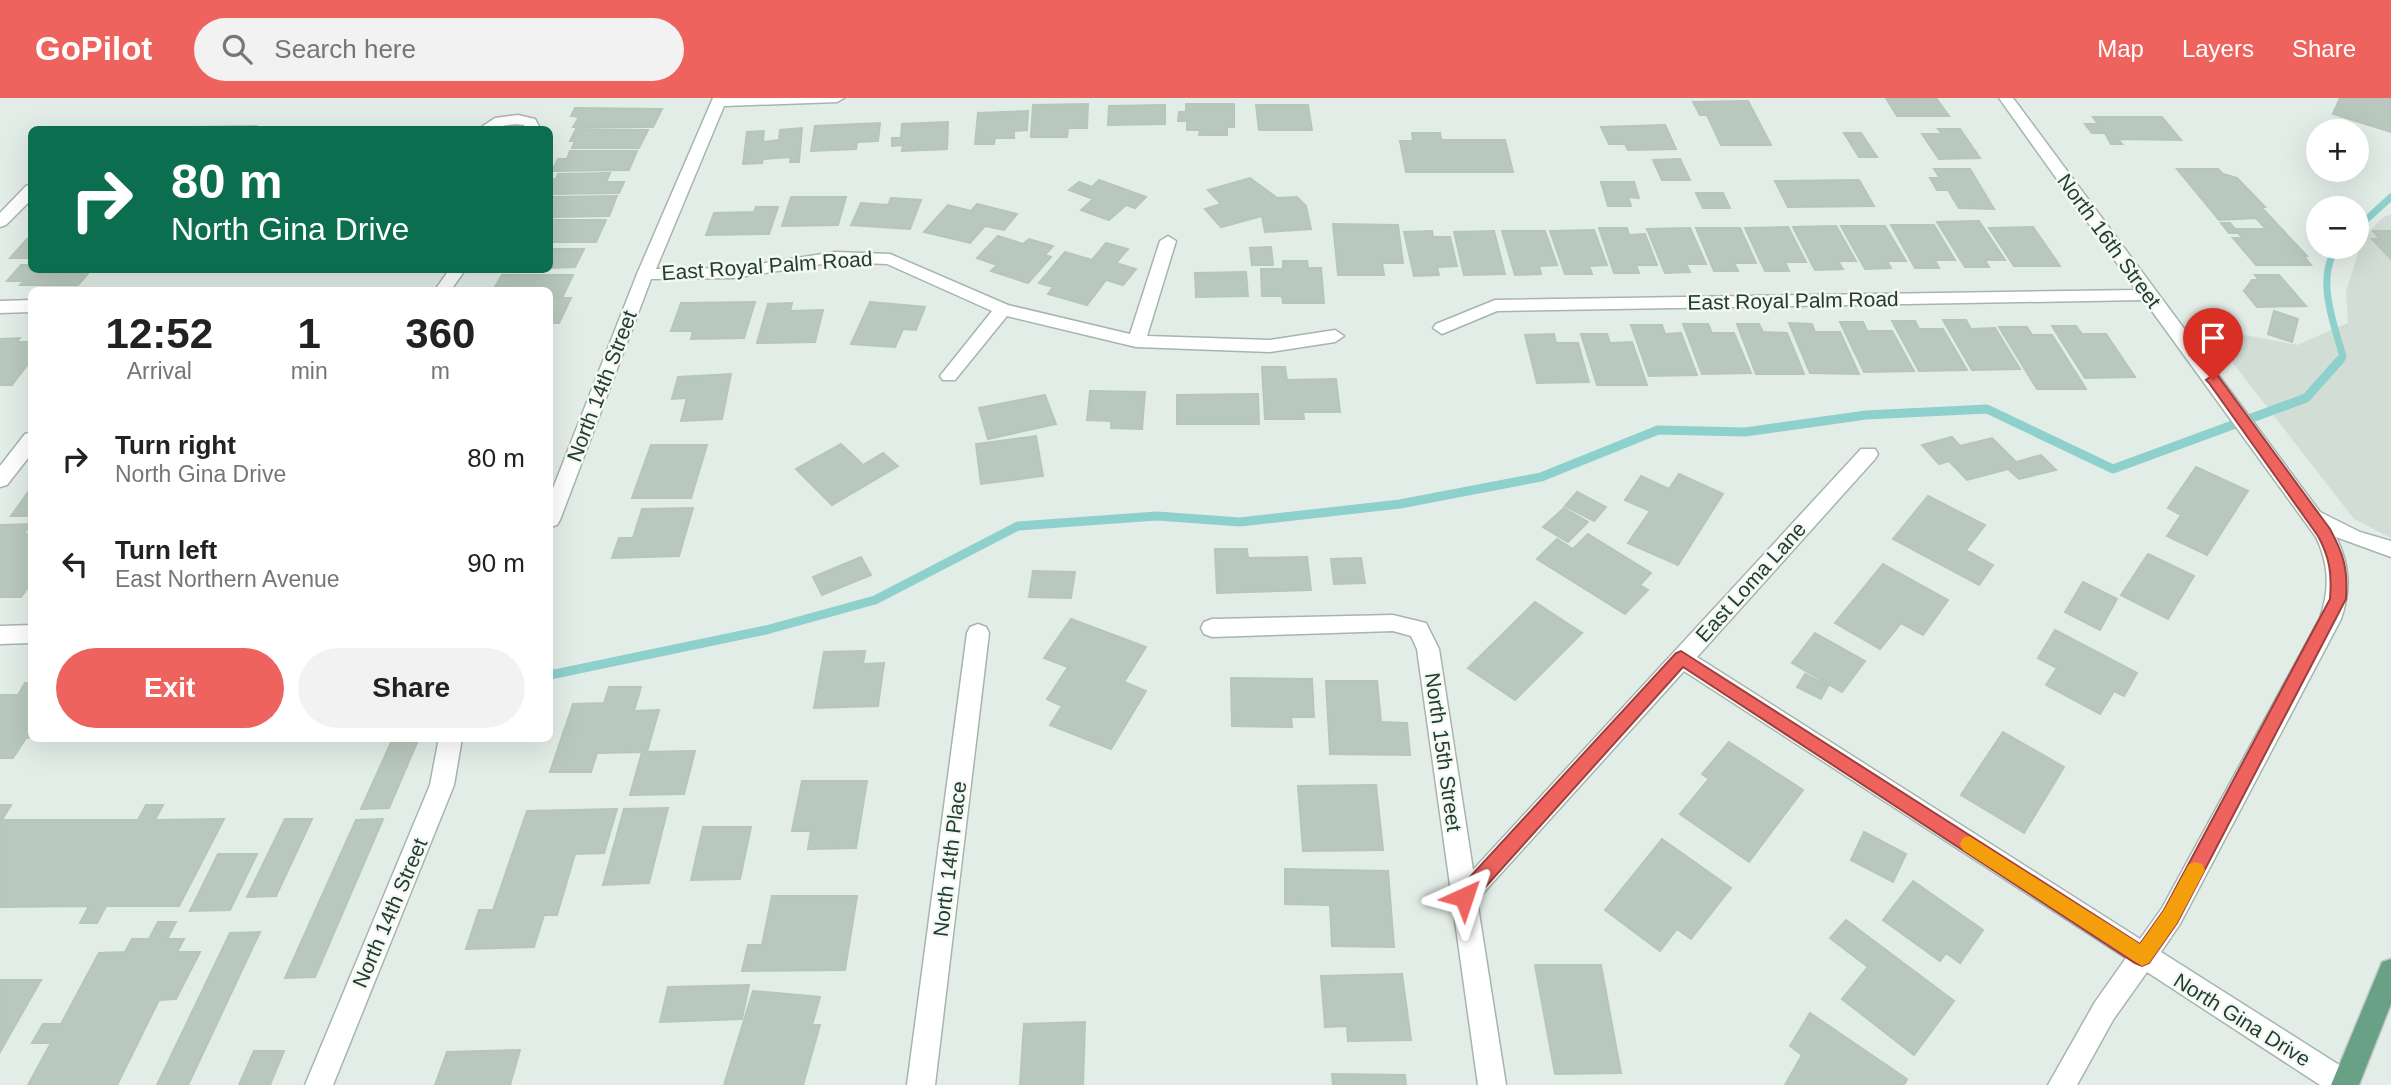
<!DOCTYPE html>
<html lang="en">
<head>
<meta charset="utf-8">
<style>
  body { margin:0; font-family:Arial,sans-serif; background:#f2f2f2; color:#222; height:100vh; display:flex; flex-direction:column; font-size:26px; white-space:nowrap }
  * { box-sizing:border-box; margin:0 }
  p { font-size:23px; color:#767676 }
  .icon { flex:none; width:38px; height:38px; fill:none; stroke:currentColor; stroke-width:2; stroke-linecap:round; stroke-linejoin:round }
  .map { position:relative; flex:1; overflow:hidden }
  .drawer { position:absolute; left:28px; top:189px; width:525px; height:455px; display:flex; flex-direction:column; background:#fff; border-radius:10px; box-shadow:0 7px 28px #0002 }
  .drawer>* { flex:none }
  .top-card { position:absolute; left:28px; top:28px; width:525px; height:147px; border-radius:10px; box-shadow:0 7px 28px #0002; background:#0b6e4f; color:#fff; overflow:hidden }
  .buttons { position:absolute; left:2306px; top:21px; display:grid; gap:14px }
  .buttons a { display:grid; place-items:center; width:63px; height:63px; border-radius:50%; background:#fff; box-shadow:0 7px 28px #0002; font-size:35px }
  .pin { position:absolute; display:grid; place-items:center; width:60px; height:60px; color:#fff; margin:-72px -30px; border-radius:50% 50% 50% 0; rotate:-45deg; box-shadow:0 0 7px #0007 }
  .pin .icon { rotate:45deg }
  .me { position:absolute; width:77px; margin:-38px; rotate:42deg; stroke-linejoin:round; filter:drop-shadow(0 0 5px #0008) }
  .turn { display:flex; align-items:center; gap:24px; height:147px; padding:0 28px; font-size:32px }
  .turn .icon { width:91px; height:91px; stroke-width:2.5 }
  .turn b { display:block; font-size:49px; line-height:60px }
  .eta { display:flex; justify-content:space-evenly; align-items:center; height:119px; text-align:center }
  .eta b { font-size:42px; font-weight:800; line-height:49px }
  .cta { display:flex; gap:14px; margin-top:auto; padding:14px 28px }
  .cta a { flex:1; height:80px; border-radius:42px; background:#ef635f; color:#fff; font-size:28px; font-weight:800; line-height:80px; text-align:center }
  .cta a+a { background:#f2f2f2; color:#222 }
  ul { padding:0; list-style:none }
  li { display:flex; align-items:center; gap:21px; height:105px; padding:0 28px }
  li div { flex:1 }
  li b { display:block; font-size:26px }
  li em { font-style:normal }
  header { display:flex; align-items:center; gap:42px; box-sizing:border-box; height:98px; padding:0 35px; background:#ef635f; color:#fff }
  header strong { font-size:33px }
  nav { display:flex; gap:38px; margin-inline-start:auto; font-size:24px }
  .search { width:490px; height:63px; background:#f2f2f2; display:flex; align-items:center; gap:18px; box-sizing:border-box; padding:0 24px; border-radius:38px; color:#767676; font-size:26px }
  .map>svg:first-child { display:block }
</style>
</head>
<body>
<header>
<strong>GoPilot</strong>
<div class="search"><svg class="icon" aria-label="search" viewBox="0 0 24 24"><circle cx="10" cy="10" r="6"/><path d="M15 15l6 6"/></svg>Search here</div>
<nav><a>Map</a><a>Layers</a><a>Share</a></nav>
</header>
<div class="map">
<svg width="2391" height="987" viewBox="0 0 2391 987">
  <rect width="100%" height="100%" fill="#e3ede7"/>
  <path fill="#d1ddd5" d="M2391 116V440L2354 421 2205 229 2297 247 2348 225 2346 194 2362 142 2382 120Z"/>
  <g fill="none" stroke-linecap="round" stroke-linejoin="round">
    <path stroke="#8dd0cc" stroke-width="7" d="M2357 130 2391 99
      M2337 149C2315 181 2334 225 2343 259L2339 264"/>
    <path stroke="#8dd0cc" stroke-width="9" d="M550 577 766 532 875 502 1018 428 1157 418 1240 424 1400 406 1541 379 1658 332 1745 334 1866 317 1987 311 2113 371 2306 300 2340 262"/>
  </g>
  <path fill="#b9c8bf" stroke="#b6c6bc" stroke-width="2" d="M1886 0H1936L1949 18H1897Z
    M2340 0H2391V34L2333 16Z
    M1748 3 1771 47H1721L1707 17H1700L1693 4Z
    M1088 6 1087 30H1068L1067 39H1031L1033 7Z
    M1186 6H1234V29H1227V37H1199L1200 32H1187V23H1178L1179 14H1186Z
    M1165 7V26L1108 27 1109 8Z
    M1256 7H1308L1312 32H1259Z
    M575 10 662 11 653 29H573L579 19 571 18Z
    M1028 13 1027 32 1014 33V40H995L994 46H975L978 15Z
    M2093 19H2162L2181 42 2118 41 2122 46H2111L2105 35H2092L2085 26H2098Z
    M948 24 947 51 902 53 903 47 892 48V40H901L902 26Z
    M880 25 878 43 857 44 856 51 811 53 815 28Z
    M1665 27 1676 51 1628 52 1625 46H1609L1601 29Z
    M256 28 254 32H190L191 29Z
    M802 30 799 64H790L791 59 763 61 762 65 743 66 747 34 764 33 763 44 779 42 780 32Z
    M576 31 648 32 639 50H572L575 43H570Z
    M1938 31H1960L1980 60 1939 61 1922 36H1942Z
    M1412 35H1440L1441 42H1505L1513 74H1406L1400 43H1413Z
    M1844 35H1861L1877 59H1859Z
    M570 53H637L629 72 552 73 558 61H567Z
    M1680 61 1690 82H1662L1653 62Z
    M1934 71H1970L1994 111 1959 110 1948 92H1937L1930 80H1940Z
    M2177 71H2218L2223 76 2237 80 2265 109H2261L2307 158H2304L2311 167H2256L2233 140H2242L2238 135H2229L2221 125H2230L2235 131H2266L2256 120 2219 122Z
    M610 75 606 84H624L619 95 550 96V81H556L558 76Z
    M1250 80 1277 100 1297 99 1306 108 1311 131 1265 134 1262 118 1221 129 1205 111 1221 106 1208 92Z
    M1099 82 1146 99 1135 110 1126 107 1109 122 1081 112 1093 101 1069 92 1079 84 1092 89Z
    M1859 82 1874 108 1788 109 1775 83Z
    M1601 84H1634L1639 100 1628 99 1631 108H1608Z
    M1696 95H1723L1730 110H1703Z
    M617 98 609 118 550 119V99Z
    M791 99H846L838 127 782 128Z
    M891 100 921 102 910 131 851 127 861 105 888 107Z
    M977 106 1017 116 1004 132 985 128 970 145 924 134 948 107 971 113Z
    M756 109H778L769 136 706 137 714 115 754 114Z
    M550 122H606L596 144H550Z
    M1979 123 2005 162H1985L1989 169H1965L1937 124Z
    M1333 126 1398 127 1403 165H1382L1384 177H1338Z
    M1891 127H1934L1955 162H1935L1939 170H1915Z
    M1836 128 1856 163H1838L1843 171 1815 172 1793 129Z
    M1841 128H1885L1906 163H1887L1891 170 1865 171Z
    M1788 129 1806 164H1785L1789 173H1765L1745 130Z
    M2033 129 2060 168H2014L1989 130Z
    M1599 130H1627L1629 137 1645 136 1657 167H1636L1639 175H1614Z
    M1690 130 1706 166H1686L1690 174 1665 175 1647 131Z
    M1696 130H1740L1756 165H1734L1738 173H1714Z
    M1594 132 1607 167 1589 168 1592 176H1565L1550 133Z
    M1432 133 1433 139H1450L1457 168 1437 169 1439 177 1414 178 1404 134Z
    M1494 133 1505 176 1464 177 1454 134Z
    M1502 133H1545L1557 167 1539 168 1541 176 1515 177Z
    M2373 133H2391V161L2372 141H2380Z
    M998 138 1023 146 1029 141 1053 148 1045 157 1051 159 1028 185 991 173 997 167 977 160Z
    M27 141H32V160H10Z
    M1106 145 1128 151 1116 165 1136 171 1123 187 1106 182 1087 207 1048 196 1053 189 1039 185 1065 154 1092 162Z
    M1271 149 1273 167H1252L1250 150Z
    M550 151H584L575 169 550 170Z
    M1283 163H1307L1308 170H1321L1324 205H1283L1282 198H1262L1261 171H1283Z
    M21 167H32V172H91L78 187H20L24 183H7Z
    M1246 174 1248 198 1196 199 1195 175Z
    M502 177H573L563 198H550V192H493Z
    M2255 177H2279L2306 208 2257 209 2244 193 2252 182H2259Z
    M550 200H571L559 225H550Z
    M755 204 744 240 691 241 693 233H671L681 205Z
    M870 204 925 209 916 232 903 231 895 249 851 246Z
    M792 205 790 213 823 212 815 244 757 245 768 206Z
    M2274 213 2298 221 2292 244 2268 236Z
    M1943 222H1966L1971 231 1995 230 2020 271 1972 272Z
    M1892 223H1915L1919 231H1943L1967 272 1919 273Z
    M1840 224H1863L1867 233H1892L1914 273 1864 274Z
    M1789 225 1812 226 1815 234H1840L1859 276 1810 275Z
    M1683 226H1708L1712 235H1734L1751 275 1702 276Z
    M1737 226H1759L1763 234 1787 235 1804 276H1756Z
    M1631 227H1662L1665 236 1681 235 1697 277 1649 278Z
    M2052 228H2076L2082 236H2106L2135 279 2085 280Z
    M1999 229H2027L2032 237H2052L2086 291H2037Z
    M1554 236 1556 245H1578L1589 284 1537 285 1525 237Z
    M1581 236H1607L1610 245 1632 244 1647 287H1597Z
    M20 240 17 244H32V266H28L12 287H0V241Z
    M1262 269H1285L1287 282 1336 281 1340 314H1303L1304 321H1265Z
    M731 276 722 321 681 323 687 300 672 301 678 279Z
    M1090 293 1145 294 1142 331 1111 330V323L1087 322Z
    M1258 296 1259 326H1177V297Z
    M1045 297 1056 326 988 341 979 310Z
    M1036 338 1043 378 981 386 976 346Z
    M1952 339 1960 348 1992 340 2016 364 2041 357 2056 372 2019 381 2008 371 1967 382 1949 363 1939 366 1922 347Z
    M841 346 863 367 883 355 898 368 832 407 796 371Z
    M651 347H707L691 400H632Z
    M2196 369 2248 393 2207 457 2167 438 2181 417 2168 410Z
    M1679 376 1723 396 1678 467 1628 445 1650 413 1625 402 1641 378 1669 391Z
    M29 393H32V418H11Z
    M1577 394 1606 409 1594 423 1565 408Z
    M1928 398 1985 427 1966 452 1993 467 1979 487 1893 441Z
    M693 410 679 458 612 460 619 440H633L642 411Z
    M1564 410 1588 424 1568 444 1543 429Z
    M31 426 24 436H32V484L21 499H0V427Z
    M1588 436 1651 475 1640 487 1648 492 1625 516 1537 461 1557 441 1573 451Z
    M1215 451H1247L1248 460 1307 459 1311 492 1217 495Z
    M2148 456 2194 478 2168 521 2121 497Z
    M861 459 871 477 822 497 813 479Z
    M1361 460 1365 485 1334 486 1331 461Z
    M1883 466 1948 502 1923 537 1901 525 1880 551 1835 525Z
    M1033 473 1075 474 1071 500 1029 499Z
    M2083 484 2117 501 2100 532 2065 514Z
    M1535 504 1582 535 1515 602 1468 570Z
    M1071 521 1146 549 1124 584 1146 593 1111 651 1050 627 1062 608 1047 601 1068 569 1044 560Z
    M2055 532 2137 575 2124 598 2114 593 2100 616 2046 587 2057 570 2038 560Z
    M1815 535 1865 563 1842 594 1792 565Z
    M865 553 863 566 884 565 878 608 814 610 824 554Z
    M1805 576 1828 588 1821 601 1797 589Z
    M1231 580 1312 581 1314 619H1291L1292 629 1232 628Z
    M1326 583H1377L1381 624 1407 625 1410 657 1330 656Z
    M25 585H32V639L26 640 13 660H0V597H18Z
    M609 589H641L634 613 659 612 647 654 597 655 591 674H550L573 606 604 605Z
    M2003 634 2064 669 2024 735 1961 697Z
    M393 640H419L389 710 361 711Z
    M1729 644 1803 692 1749 764 1680 716 1709 681 1702 676Z
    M695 653 684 696 630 697 642 654Z
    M802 683H867L856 750 808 751 811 733H792Z
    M1376 687 1383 752 1303 753 1298 688Z
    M0 707H11L2 722H138L146 707H163L155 722 224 721 179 808H106L97 825H80L89 808 0 809Z
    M668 710 649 785 603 787 624 711Z
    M617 711 604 755 575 756 557 817H544L534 849 466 851 479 812H493L527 713Z
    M285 721H312L276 798 247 799Z
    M383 721 315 879 285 880 356 722Z
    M703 729H751L740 781 691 782Z
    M1864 734 1906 756 1893 784 1851 762Z
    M1662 741 1731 790 1691 841 1677 831 1660 853 1605 812Z
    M218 756H257L230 812 190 813Z
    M1285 771 1388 773 1394 849 1332 848 1330 807 1285 806Z
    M1913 783 1983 832 1960 865 1946 855 1940 863 1883 822Z
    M772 798H857L845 872 742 873 748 847H762Z
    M1846 822 1954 903 1914 957 1842 901 1868 869 1830 840Z
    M158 824H176L167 841H184L177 854H200L176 901 159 902 117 987H28L51 945H32L43 926H61L99 855 125 854 132 841H149Z
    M260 834 188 987H157L230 835Z
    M1535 867H1601L1621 975 1555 976Z
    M1402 876 1411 942 1348 943 1347 928 1325 929 1321 878Z
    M0 882H41L0 954Z
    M749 887 742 921 660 924 668 889Z
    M753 893 820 899 812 927H820L803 987H724Z
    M1810 915 1907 981 1904 987H1785L1802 957 1790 948Z
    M1085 924 1083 987H1020L1024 926Z
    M520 952 510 987H435L447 954Z
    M254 953H284L270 987H239Z
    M1332 976 1405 977 1406 987H1333Z"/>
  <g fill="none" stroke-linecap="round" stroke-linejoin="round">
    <defs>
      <path id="minor" d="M713 0H844L837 4 724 8 656 171 733 170 835 154 890 156 1008 207 1130 236 1160 143 1168 138 1176 143 1147 238 1270 242 1335 232 1344 238 1335 244 1270 254 1136 249 1007 218 955 282H943L940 278 992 213 887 166 835 164 733 180 651 181 560 422 557 427 550 429V398L637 176Z
        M1999 0H2013L2320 414 2360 434 2391 443V459L2336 439C2350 467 2351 492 2341 521L2180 826 2161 854 2355 977 2359 987H2320L2147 874 2113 922 2077 987H2048L2095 904 2126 860 1684 573 1477 802 1506 987H1478L1417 551 1411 538 1393 533 1212 539 1204 536 1201 530 1204 524 1212 521 1393 517 1426 525 1439 551 1473 772 1861 351H1875L1878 356 1875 361 1697 559 2140 841 2162 810 2320 520C2330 491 2329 466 2316 439L2144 202 1497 213 1442 236 1433 230 1436 226 1495 202 2136 192Z
        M518 17 535 21 541 32H526L524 27C507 24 495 32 477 32L495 20Z
        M32 86V101L6 127 0 129V115L26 88Z
        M449 172H465L451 192H435Z
        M32 202V214L0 215V203Z
        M32 334V355L7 387 0 389V368L25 336Z
        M978 526 986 529 989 535 935 987H907L967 535 970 529Z
        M32 527V545L0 546V528Z
        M439 640H462L454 687 333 987H305L430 687Z"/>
      <path id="major" d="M2391 861V906L2359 987H2331L2382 864Z"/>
    </defs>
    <use href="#minor" stroke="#a6b5ad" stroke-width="3"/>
    <use href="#major" stroke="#c1c9c5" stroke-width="3"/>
    <use href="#minor" fill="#fff" fill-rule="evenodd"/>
    <use href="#major" fill="#69a187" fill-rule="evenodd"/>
  </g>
  <path fill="#ef635f" stroke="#9b403e" stroke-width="2" d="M2213 277 2218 278 2330 431C2344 457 2348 471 2346 501L2177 825 2149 865 2142 868 2135 865 1683 569 1471 805 1464 807 1457 805 1455 799 1457 793 1676 555 1681 553 2140 846 2164 812 2330 501C2332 477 2330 460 2318 438L2209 285 2206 282Z"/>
  <path fill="#f59e0b" d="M1969 738 2140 846 2164 812 2189 766 2195 764 2202 766 2205 772 2177 825 2149 865 2142 868 1963 752 1960 746 1963 740Z"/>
  <g text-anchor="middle" stroke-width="5" stroke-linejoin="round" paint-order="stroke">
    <g font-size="21" fill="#233e31" stroke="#f4f9f5">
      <text transform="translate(2109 143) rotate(54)" y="7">North 16th Street</text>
      <text transform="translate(767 168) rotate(-4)" y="7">East Royal Palm Road</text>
      <text transform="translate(1793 203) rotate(-1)" y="7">East Royal Palm Road</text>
      <text transform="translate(602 288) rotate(-69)" y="7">North 14th Street</text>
      <text transform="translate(1751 484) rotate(-48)" y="7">East Loma Lane</text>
      <text transform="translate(1443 654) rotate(82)" y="7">North 15th Street</text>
      <text transform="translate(950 761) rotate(-83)" y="7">North 14th Place</text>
      <text transform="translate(390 815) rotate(-67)" y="7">North 14th Street</text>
      <text transform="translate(2242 922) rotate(32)" y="7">North Gina Drive</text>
    </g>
  </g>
</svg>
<div class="buttons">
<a>+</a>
<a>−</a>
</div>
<div class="pin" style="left:2213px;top:282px;background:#d93025"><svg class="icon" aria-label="arrive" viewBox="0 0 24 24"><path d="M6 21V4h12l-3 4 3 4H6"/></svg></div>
<svg class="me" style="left:1464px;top:799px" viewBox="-20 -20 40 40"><path d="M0-17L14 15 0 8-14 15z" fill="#ef635f" stroke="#fff" stroke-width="4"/></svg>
<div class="top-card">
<div class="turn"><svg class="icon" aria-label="right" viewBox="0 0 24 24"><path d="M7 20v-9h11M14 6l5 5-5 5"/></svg><div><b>80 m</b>North Gina Drive</div></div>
</div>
<section class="drawer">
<div class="eta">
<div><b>12:52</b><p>Arrival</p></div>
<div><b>1</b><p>min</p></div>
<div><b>360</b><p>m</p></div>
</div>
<ul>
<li><svg class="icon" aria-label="right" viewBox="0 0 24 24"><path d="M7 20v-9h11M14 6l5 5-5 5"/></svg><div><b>Turn right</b><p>North Gina Drive</p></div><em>80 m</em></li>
<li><svg class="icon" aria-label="left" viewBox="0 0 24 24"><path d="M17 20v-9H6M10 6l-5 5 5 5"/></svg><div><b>Turn left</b><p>East Northern Avenue</p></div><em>90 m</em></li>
</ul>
<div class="cta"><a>Exit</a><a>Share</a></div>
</section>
</div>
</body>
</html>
